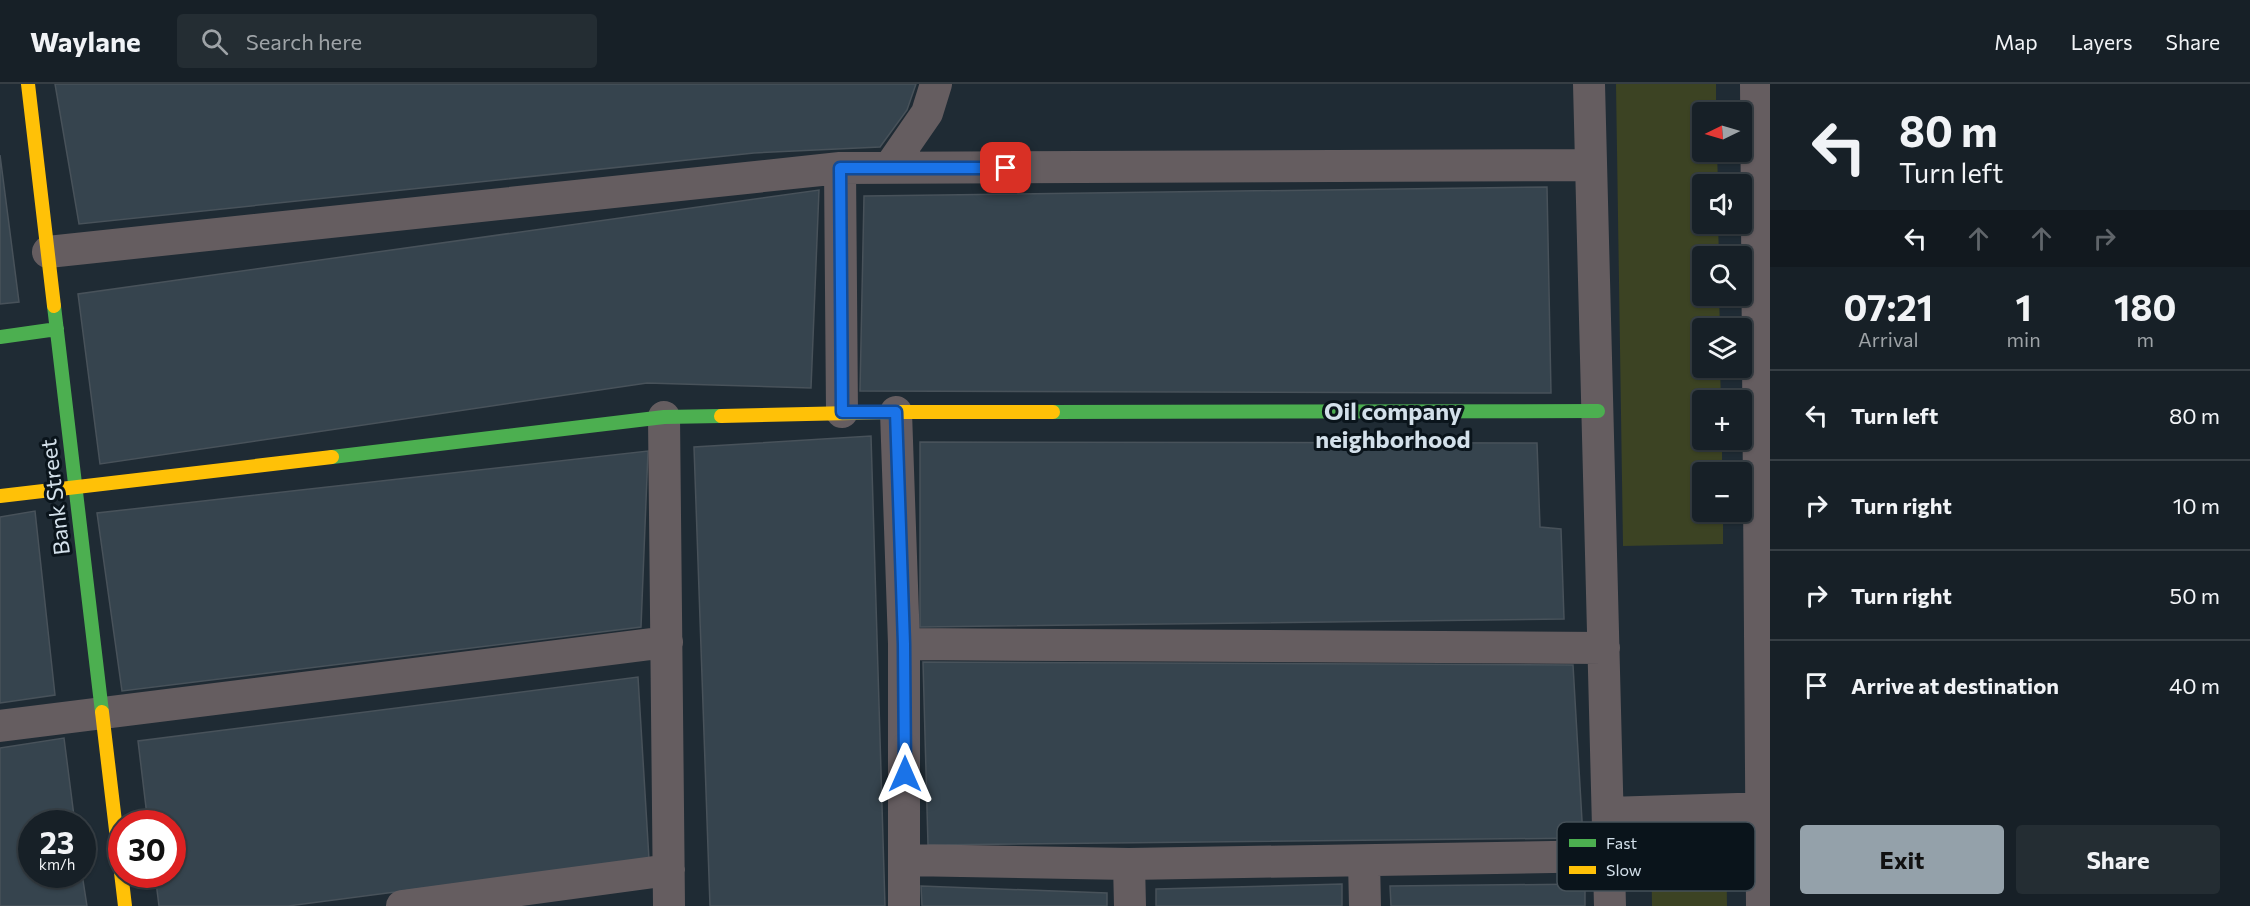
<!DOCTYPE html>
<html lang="en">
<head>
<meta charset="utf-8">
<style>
  body { margin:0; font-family:Commissioner,sans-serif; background:#242d33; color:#f1f3f6; height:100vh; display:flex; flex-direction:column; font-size:22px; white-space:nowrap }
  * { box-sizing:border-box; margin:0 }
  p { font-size:20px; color:#9ea3a7 }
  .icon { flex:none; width:33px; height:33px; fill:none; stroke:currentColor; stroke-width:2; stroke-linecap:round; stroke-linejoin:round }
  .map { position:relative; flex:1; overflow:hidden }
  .panel { display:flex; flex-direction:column; background:#172027; width:480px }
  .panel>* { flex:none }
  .hud { background:#172027; color:#f1f3f6; overflow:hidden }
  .needle { width:39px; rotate:265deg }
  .controls { position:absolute; left:1692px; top:18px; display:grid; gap:12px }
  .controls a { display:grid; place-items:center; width:60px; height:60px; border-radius:6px; background:#172027; box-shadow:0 2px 4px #0004,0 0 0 2px #363e44; font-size:30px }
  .speed { position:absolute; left:18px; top:726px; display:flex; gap:12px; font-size:30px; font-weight:700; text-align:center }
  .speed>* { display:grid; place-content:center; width:78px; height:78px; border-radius:50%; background:#172027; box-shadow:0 2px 4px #0004,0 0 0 2px #363e44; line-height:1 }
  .speed small { font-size:15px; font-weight:400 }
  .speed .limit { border:9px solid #d22; background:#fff; color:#111 }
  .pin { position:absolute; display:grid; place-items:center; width:51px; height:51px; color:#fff; margin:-26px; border-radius:12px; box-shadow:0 3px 9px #0006 }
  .me { position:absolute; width:66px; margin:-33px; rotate:0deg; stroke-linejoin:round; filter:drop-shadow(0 0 4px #0008) }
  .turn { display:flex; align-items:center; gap:21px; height:126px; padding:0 30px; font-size:27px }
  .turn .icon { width:78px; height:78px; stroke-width:2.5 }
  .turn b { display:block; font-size:42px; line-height:51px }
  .lanes { display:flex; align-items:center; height:57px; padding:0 30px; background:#0003; justify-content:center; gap:30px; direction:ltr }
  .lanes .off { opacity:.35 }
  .eta { display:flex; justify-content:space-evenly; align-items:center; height:102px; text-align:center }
  .eta b { font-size:36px; font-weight:700; line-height:42px }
  .action { display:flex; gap:12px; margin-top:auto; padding:12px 30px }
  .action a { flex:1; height:69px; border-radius:6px; background:#94a1aa; color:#111; font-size:24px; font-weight:700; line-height:69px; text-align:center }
  .action a+a { background:#242d33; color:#f1f3f6 }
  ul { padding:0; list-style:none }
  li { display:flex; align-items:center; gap:18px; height:90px; padding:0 30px; border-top:2px solid #363e44 }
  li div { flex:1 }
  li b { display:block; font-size:22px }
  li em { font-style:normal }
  header { display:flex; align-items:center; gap:36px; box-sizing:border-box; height:84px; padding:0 30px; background:#172027; border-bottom:2px solid #363e44 }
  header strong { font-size:28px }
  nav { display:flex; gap:33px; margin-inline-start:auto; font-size:21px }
  .search { width:420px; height:54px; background:#242d33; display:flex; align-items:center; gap:15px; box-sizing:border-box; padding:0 21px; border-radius:6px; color:#9ea3a7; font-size:22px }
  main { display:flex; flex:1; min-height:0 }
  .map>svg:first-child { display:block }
</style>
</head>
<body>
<header>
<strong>Waylane</strong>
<div class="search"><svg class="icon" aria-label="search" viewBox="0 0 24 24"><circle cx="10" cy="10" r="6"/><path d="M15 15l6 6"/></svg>Search here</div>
<nav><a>Map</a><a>Layers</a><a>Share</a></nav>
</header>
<main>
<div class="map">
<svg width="1770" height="822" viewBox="0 0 1770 822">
  <rect width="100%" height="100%" fill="#1f2b34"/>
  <path fill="#3c4323" d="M1616 0H1716V28H1702V68H1717L1718 100H1702V140H1718L1719 172H1702V212H1719L1720 244H1702V284H1720L1721 316H1702V356H1722V388H1702V428H1723V460L1623 462Z
    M1651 752H1726L1727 822H1652Z"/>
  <path fill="#36444e" stroke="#48525a" stroke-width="1.5" d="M55 0H916L907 26 880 63 754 69 79 140Z
    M0 71 19 218 0 220Z
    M1547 103 1551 309 860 307 864 112Z
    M819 106 811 304 647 299 100 380 78 210Z
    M871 352 885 822H710L694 363Z
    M920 358 1537 359 1540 443 1561 445 1564 535 920 543Z
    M648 367 641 543 122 607 97 429Z
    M35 427 55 611 0 619V433Z
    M923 578 1573 581 1583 754 928 761Z
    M638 593 649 775 288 822H159L155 790H172V740H148L138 657Z
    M64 654 75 740H32V790H82L87 822H0V664Z
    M1342 800V822H1156V805Z
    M1585 800V822H1391L1390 802Z
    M921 802 1107 809V822H922Z"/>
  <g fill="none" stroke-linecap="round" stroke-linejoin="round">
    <path stroke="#655d60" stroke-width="32" d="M1589 0 1610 822
      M1756 0 1762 822
      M840 84 842 328
      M889 84 927 29 936 0
      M48 168 840 84 1591 81
      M896 328 904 560V822
      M664 333 669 822
      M904 560 1604 564
      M0 642 667 558
      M1608 729 1770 724
      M905 776 1129 780 1609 772
      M1364 777 1365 822
      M1129 780 1130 822
      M402 822 669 786"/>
    <path stroke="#4caf50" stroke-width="14" d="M54 222 102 628
      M0 253 57 245
      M1053 328 1598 327
      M332 373 664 333 721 332"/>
    <path stroke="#ffc107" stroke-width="14" d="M28 0 54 222
      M721 332 896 328H1053
      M0 412 332 373
      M102 628 125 822"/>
  </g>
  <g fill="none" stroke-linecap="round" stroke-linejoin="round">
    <defs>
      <path id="route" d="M905 690 904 560 896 328H842L840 84H1006"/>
    </defs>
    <use href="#route" stroke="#114b97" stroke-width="15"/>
    <use href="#route" stroke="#1a73e8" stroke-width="10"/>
  </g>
  <g text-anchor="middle" stroke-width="6" stroke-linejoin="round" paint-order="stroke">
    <g font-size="22" fill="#d3e0ea" stroke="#0a141b">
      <text transform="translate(55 413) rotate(-97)" y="8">Bank Street</text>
    </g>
    <g font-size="24" font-weight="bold" fill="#d3e0ea" stroke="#0a141b">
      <text x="1393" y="336">Oil company<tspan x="1393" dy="28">neighborhood</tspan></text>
    </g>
  </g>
  <rect x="1557" y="738" width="198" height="69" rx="9" fill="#0a141b" stroke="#465159" stroke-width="1.5"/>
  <rect x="1569" y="755" width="27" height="8" fill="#4caf50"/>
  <rect x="1569" y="782" width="27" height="8" fill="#ffc107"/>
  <g font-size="16" fill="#d3e0ea">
    <text x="1606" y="765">Fast</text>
    <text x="1606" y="792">Slow</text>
  </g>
</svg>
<div class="controls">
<a><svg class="needle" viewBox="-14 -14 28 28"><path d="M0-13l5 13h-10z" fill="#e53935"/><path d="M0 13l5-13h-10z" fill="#9ea3a7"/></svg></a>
<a><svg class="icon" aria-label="sound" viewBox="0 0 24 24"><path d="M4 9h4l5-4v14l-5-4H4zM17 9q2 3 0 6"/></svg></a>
<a><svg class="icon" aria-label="search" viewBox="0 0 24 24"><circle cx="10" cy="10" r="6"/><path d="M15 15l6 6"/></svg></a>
<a><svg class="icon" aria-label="layers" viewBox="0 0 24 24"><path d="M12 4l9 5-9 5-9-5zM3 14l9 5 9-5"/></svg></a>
<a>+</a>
<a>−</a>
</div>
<div class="speed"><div>23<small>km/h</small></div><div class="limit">30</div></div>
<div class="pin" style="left:1006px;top:84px;background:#d93025"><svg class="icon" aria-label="arrive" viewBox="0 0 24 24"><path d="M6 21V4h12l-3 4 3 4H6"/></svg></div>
<svg class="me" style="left:905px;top:690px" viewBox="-20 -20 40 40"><path d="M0-17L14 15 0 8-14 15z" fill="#1a73e8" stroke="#fff" stroke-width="4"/></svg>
</div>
<section class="panel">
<div class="hud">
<div class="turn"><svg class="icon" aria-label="left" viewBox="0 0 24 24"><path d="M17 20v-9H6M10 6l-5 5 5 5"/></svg><div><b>80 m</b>Turn left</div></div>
<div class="lanes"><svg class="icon" aria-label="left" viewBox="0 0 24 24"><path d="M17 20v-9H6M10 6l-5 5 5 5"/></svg><svg class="icon off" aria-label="ahead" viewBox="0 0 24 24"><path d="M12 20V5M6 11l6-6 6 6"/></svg><svg class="icon off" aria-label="ahead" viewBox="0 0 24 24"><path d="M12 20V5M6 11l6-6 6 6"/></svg><svg class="icon off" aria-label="right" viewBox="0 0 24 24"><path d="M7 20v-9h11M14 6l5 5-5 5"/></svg></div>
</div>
<div class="eta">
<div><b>07:21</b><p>Arrival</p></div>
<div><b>1</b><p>min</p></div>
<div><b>180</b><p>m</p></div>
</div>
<ul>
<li><svg class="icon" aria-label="left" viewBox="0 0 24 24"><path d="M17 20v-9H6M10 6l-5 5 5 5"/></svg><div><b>Turn left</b></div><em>80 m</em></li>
<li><svg class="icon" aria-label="right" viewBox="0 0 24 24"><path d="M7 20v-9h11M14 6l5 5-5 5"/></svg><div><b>Turn right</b></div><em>10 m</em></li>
<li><svg class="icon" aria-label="right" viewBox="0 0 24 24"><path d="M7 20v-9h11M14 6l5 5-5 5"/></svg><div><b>Turn right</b></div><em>50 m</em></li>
<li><svg class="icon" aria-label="arrive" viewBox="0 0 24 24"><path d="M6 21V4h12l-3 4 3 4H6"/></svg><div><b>Arrive at destination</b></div><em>40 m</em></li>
</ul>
<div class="action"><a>Exit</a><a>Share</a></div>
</section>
</main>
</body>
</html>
